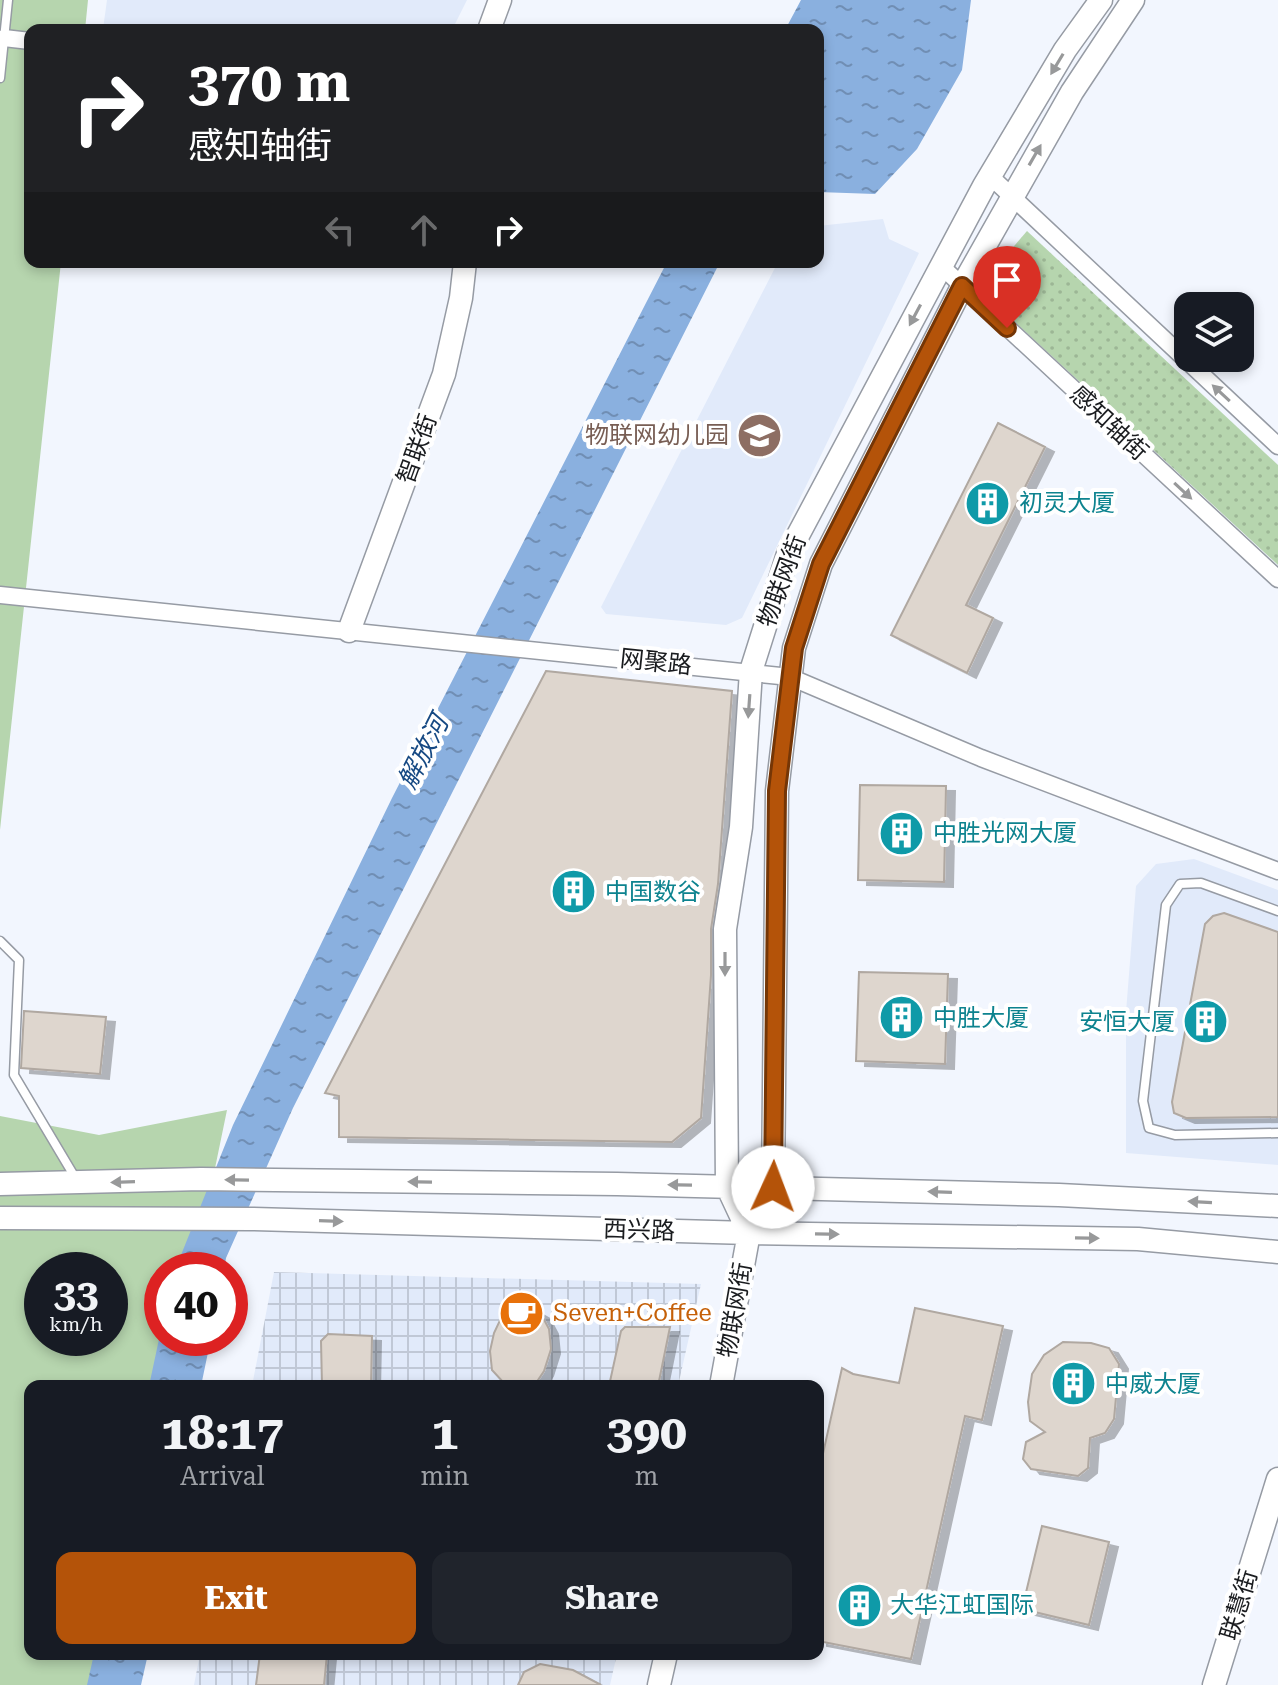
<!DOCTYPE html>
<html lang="en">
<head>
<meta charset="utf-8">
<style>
  body { margin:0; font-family:"Roboto Serif","Noto Sans SC",serif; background:#20242c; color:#f1f3f6; height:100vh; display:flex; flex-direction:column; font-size:30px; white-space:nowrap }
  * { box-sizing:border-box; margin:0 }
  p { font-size:26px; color:#9ea1a6 }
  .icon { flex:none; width:44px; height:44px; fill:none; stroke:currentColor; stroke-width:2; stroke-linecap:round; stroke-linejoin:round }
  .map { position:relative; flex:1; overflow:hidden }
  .drawer { position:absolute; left:24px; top:1380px; width:800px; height:280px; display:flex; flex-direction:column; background:#171b24; border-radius:16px; box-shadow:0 4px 12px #0003 }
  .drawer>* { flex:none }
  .banner { position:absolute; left:24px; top:24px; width:800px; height:244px; border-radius:16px; box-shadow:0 4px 12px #0003; background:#202124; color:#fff; overflow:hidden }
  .controls { position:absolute; left:1174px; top:292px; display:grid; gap:16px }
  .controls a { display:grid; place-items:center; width:80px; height:80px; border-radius:16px; background:#171b24; box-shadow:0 4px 12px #0003; font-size:40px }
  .speed { position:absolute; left:24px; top:1252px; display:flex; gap:16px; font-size:40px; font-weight:700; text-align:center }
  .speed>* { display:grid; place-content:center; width:104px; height:104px; border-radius:50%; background:#171b24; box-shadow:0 4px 12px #0003; line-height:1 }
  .speed small { font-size:20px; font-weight:400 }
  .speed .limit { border:12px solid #d22; background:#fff; color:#111 }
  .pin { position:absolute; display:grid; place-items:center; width:68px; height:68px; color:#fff; margin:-82px -34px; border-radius:50% 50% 50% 0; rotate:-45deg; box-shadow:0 0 8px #0007 }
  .pin .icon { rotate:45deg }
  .me { position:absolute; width:88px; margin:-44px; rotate:2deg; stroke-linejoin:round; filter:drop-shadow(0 0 6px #0008) }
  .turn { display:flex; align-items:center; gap:28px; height:168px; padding:0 32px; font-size:36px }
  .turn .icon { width:104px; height:104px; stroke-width:2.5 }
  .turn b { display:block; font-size:56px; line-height:68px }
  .lanes { display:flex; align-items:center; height:76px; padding:0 32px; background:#0003; justify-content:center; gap:40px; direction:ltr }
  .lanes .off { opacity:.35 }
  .eta { display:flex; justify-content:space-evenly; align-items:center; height:136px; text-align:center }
  .eta b { font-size:48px; font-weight:700; line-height:56px }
  .cta { display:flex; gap:16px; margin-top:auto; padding:16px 32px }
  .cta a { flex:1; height:92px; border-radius:16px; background:#b45309; color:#fff; font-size:32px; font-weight:700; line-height:92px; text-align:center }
  .cta a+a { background:#20242c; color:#f1f3f6 }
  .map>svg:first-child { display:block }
</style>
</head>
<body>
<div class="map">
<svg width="1278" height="1685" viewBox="0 0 1278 1685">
  <defs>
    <pattern id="industrial-grid" width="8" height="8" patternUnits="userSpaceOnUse" patternTransform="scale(2)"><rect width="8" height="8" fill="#e1eafa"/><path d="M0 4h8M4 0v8" fill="none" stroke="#c0c8d6"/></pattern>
    <pattern id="park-dots" width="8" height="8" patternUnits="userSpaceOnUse" patternTransform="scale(2)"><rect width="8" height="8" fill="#b6d5ae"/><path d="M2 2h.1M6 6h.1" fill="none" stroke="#9cb695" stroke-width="1.8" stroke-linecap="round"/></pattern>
    <pattern id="water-ripples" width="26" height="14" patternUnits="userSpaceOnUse" patternTransform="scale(2)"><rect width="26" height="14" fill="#8ab0df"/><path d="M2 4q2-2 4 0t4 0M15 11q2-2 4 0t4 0" fill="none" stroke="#708eb4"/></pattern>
    <filter id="shadow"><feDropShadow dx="9" dy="5" stdDeviation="0" flood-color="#0004"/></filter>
  </defs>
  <rect width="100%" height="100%" fill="#f2f6fe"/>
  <path fill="#e1eafa" d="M107 0H467L452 30H116L103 29Z
    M883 219 889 239 919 253 742 618 726 625 606 614 601 607 778 262H818V226Z
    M1194 859 1278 890V1165L1126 1153V1012L1136 886 1156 864Z"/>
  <path fill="url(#industrial-grid)" d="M274 1272 701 1284 678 1386H252Z
    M200 1654H617L610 1685H194Z"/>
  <path fill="#b6d5ae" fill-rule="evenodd" d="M0 0H88L85 30H30V262H61L0 830Z
    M227 1110 194 1270H162V1338L169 1386H30V1654H113L107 1685H0V1116L99 1135ZM42 1270H110V1338H42Z"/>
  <path fill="url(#park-dots)" d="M1027 231 1278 465V565L978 288Z"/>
  <path fill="url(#water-ripples)" d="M801 0H971L962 70 917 149 875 194 818 192V30H785Z
    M667 262H720L293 1108 226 1258 224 1270H175L233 1125 392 798Z
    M162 1325V1338H211L201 1386H149Z
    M94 1654H148L141 1685H87Z"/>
  <path fill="#ded6ce" stroke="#b0a8a1" stroke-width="2" filter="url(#shadow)" d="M998 423 1045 447 966 605 993 618 967 673 891 635Z
    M546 671 732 691 718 884 711 929V975L701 1118 672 1142 339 1137V1096L325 1093Z
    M860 785 946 786 944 882 858 880Z
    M1224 913 1278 932V1117L1186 1118 1174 1113 1172 1102 1205 924 1213 916Z
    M859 972 948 974 945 1064 856 1061Z
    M24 1011 106 1017 100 1074 21 1068Z
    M526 1305 541 1314 549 1329 551 1349 544 1371 534 1386H511L503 1382 492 1370 490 1351 494 1333 502 1316 512 1307Z
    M915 1308 1003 1326 982 1420 965 1416 911 1659 818 1641V1476L842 1368 853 1374 899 1383Z
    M625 1327H670L658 1386H609L621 1331Z
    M328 1334 372 1336 371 1386H322L321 1341Z
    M1063 1342 1091 1343 1109 1348 1119 1364 1114 1419 1105 1433 1090 1438 1088 1468 1078 1476 1031 1469 1023 1459 1026 1442 1045 1432 1030 1421 1028 1402 1032 1374 1044 1355Z
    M1042 1526 1109 1542 1089 1625 1022 1609Z
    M260 1654H327L324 1685H256Z
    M540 1664 573 1670 601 1685H518L524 1672Z"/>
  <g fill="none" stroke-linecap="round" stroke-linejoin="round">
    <defs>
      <path id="lane" d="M0 78 8 0
        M1278 911 1201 883 1180 884 1166 905 1143 1101 1149 1128 1175 1135 1278 1133
        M0 941 19 960 14 1075 76 1179"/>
      <path id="street" d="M4 38 30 41
        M990 176 1278 446
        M941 266 1278 579
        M0 595 790 677 981 758 1278 871"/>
      <path id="secondary" d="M489 30 500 0
        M349 631 444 374 461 298 465 262
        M0 1184 201 1179 617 1184 1059 1195 1278 1206
        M0 1218 253 1219 749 1233 1138 1239 1278 1252
        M749 1233 727 1186 725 929 741 827 751 671 788 554 984 186 1065 50 1101 0
        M721 1386 749 1233 773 1187 777 791 794 648 821 564 965 281 1072 92 1133 0
        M659 1685 666 1654
        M1214 1685 1278 1479"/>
    </defs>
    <use href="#lane" stroke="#969ba4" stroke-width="11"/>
    <use href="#street" stroke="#969ba4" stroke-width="19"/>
    <use href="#secondary" stroke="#969ba4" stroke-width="25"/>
    <use href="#lane" stroke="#fff" stroke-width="8"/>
    <use href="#street" stroke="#fff" stroke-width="16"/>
    <use href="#secondary" stroke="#fff" stroke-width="22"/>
  </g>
  <defs><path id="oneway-solid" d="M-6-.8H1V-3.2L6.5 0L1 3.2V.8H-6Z" transform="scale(2)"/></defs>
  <g fill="#98999a">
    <use href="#oneway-solid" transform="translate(1057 64) rotate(121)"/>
    <use href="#oneway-solid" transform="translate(1035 155) rotate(-60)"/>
    <use href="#oneway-solid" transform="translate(915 315) rotate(118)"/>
    <use href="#oneway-solid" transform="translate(1221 393) rotate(-137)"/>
    <use href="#oneway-solid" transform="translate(1183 491) rotate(43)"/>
    <use href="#oneway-solid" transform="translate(749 706) rotate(94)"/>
    <use href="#oneway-solid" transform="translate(725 964) rotate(90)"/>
    <use href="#oneway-solid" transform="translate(237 1180) rotate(-179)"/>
    <use href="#oneway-solid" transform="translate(123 1182) rotate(178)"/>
    <use href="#oneway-solid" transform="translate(420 1182) rotate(-179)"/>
    <use href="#oneway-solid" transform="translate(680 1185) rotate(-179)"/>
    <use href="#oneway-solid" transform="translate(940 1192) rotate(-178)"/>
    <use href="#oneway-solid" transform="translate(1200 1202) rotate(-177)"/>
    <use href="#oneway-solid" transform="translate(331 1221) rotate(2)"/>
    <use href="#oneway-solid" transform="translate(827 1234) rotate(1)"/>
    <use href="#oneway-solid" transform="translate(1087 1238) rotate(1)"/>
  </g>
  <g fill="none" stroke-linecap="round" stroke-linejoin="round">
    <defs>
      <path id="route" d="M773 1187 777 791 794 648 821 564 962 286 1007 328"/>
    </defs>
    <use href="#route" stroke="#753606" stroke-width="20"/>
    <use href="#route" stroke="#b45309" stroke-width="14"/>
  </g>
  <defs>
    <symbol id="school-disc" viewBox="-11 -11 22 22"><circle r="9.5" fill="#8d6e63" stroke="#fff"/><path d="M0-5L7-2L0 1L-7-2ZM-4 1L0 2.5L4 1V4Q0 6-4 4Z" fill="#fff"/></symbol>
    <symbol id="building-disc" viewBox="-11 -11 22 22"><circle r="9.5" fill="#0f9aa8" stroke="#fff"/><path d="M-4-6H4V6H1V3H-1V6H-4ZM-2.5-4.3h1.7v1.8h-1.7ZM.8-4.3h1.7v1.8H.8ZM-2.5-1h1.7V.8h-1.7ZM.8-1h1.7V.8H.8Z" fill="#fff"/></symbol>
    <symbol id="cafe-disc" viewBox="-11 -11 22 22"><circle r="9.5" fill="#e8710a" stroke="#fff"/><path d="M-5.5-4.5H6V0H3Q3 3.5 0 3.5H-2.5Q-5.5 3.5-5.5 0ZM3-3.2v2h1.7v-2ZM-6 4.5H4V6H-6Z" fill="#fff"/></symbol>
  </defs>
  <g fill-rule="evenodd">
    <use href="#school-disc" x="734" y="410" width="51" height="51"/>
    <use href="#building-disc" x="962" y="478" width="51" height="51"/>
    <use href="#building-disc" x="876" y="808" width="51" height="51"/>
    <use href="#building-disc" x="548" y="866" width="51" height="51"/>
    <use href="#building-disc" x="876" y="992" width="51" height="51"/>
    <use href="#building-disc" x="1180" y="996" width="51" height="51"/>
    <use href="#cafe-disc" x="496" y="1288" width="51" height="51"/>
    <use href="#building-disc" x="1048" y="1358" width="51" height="51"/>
    <use href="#building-disc" x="834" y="1580" width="51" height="51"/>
  </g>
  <g text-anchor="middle" stroke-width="8" stroke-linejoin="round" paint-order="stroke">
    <g font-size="24" fill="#1a1c1f" stroke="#fff">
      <text transform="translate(1109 423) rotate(43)" y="8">感知轴街</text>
      <text transform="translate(417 449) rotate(-70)" y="8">智联街</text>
      <text transform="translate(782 581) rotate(-70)" y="8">物联网街</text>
      <text transform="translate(656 662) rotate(6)" y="8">网聚路</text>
      <text transform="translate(639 1230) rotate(2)" y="8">西兴路</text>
      <text transform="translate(735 1310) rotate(-80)" y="8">物联网街</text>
      <text transform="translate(1239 1605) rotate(-73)" y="8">联慧街</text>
    </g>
    <g font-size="24" fill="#785e54" stroke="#fff" text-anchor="end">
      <text x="729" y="443">物联网幼儿园</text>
    </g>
    <g font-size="24" fill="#0d838f" stroke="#fff" text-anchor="start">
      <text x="1019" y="511">初灵大厦</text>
      <text x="933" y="841">中胜光网大厦</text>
      <text x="605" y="900">中国数谷</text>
      <text x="933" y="1026">中胜大厦</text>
      <text x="1175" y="1030" text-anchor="end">安恒大厦</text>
      <text x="1105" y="1392">中威大厦</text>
      <text x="890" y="1613">大华江虹国际</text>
    </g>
    <g font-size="24" fill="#c56008" stroke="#fff" text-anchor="start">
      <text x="553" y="1321">Seven+Coffee</text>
    </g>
    <g font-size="26" font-style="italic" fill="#164983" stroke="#fff">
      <text transform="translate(423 752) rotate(-63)" y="9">解放河</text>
    </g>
  </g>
</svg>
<div class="controls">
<a><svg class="icon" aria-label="layers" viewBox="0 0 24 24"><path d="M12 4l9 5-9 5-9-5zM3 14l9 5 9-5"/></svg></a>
</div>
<div class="speed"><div>33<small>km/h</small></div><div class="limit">40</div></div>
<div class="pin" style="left:1007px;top:328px;background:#d93025"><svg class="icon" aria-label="arrive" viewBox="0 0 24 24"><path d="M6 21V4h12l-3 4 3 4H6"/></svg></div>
<svg class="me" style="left:773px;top:1187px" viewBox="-20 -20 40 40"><circle r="19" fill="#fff"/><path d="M0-13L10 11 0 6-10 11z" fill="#b45309"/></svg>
<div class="banner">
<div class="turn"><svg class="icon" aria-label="right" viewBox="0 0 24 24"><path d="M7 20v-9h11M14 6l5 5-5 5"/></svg><div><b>370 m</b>感知轴街</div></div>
<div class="lanes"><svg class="icon off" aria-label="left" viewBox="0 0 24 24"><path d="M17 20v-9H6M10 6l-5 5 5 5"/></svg><svg class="icon off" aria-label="ahead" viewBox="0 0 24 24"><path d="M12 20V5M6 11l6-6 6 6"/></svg><svg class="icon" aria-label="right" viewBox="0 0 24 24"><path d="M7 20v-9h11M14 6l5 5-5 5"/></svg></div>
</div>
<section class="drawer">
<div class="eta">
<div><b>18:17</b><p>Arrival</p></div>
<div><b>1</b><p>min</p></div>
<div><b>390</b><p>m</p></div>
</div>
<div class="cta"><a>Exit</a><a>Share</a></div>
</section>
</div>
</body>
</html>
